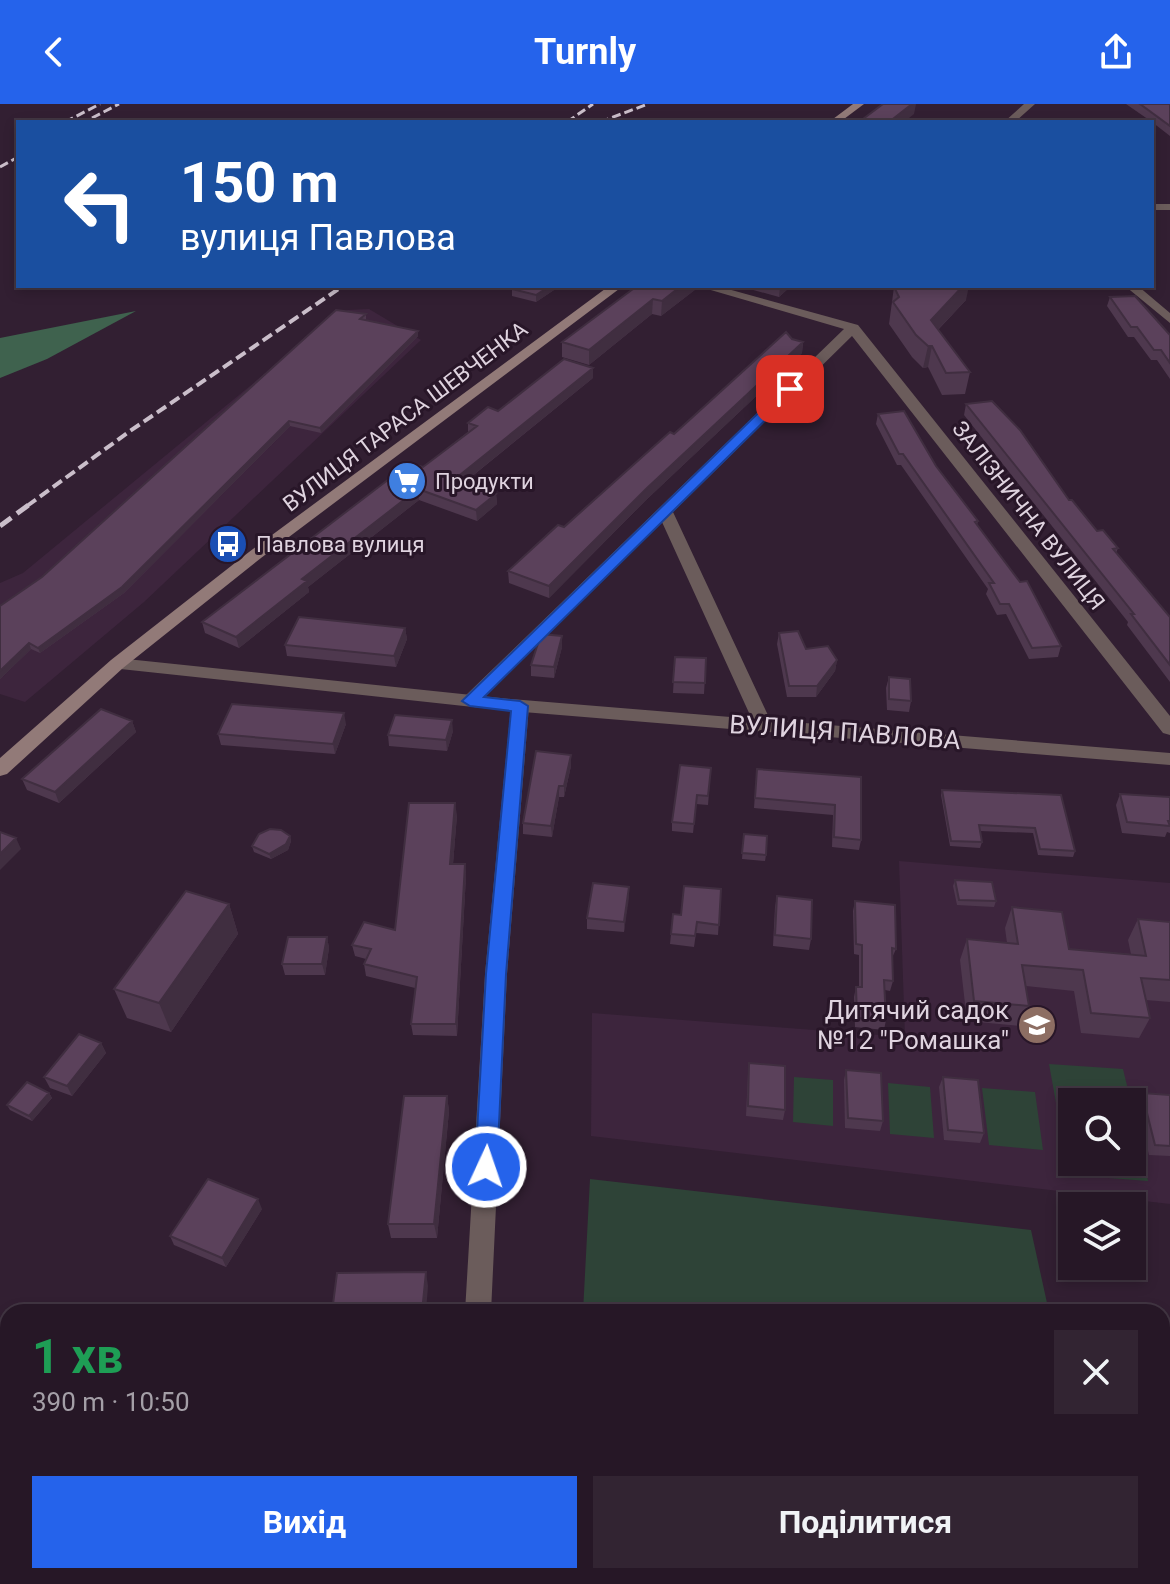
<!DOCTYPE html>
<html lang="uk">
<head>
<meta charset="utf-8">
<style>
  body { margin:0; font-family:Roboto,sans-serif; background:#322432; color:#f1f3f6; height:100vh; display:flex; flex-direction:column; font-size:30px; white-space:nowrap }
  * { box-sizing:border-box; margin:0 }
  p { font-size:26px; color:#a49fa7 }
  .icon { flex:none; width:44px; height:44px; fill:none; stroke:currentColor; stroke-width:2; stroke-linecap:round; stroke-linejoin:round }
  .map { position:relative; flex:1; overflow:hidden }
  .drawer { position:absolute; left:0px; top:1200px; width:1170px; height:280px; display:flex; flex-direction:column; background:#261726; border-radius:24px 24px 0 0; box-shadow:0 4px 12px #0003,0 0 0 2px #423643 }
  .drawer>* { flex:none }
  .guide { position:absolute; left:16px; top:16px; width:1138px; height:168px; border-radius:0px; box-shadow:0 4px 12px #0003,0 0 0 2px #423643; background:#1a4fa0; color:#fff; overflow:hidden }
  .buttons { position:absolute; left:1058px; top:984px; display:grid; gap:16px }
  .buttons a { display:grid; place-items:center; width:88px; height:88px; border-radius:0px; background:#261726; box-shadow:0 4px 12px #0003,0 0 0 2px #423643; font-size:40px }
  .pin { position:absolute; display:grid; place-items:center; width:68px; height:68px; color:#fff; margin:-34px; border-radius:16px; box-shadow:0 4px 12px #0006 }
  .me { position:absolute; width:88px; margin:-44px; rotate:3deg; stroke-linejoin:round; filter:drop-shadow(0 0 6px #0008) }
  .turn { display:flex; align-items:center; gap:28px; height:168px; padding:0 32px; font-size:36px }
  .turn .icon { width:104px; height:104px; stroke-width:2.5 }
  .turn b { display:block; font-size:56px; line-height:68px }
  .round { display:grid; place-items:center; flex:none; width:84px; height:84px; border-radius:0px; background:#322432 }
  .summary { display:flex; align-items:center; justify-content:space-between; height:136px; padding:0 32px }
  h1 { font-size:48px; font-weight:700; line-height:60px; color:#1e9e55 }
  .primary-button { display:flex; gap:16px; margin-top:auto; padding:16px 32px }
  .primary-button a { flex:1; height:92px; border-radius:0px; background:#2563eb; color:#fff; font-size:32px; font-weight:700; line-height:92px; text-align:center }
  .primary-button a+a { background:#322432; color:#f1f3f6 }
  header { display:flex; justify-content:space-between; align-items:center; height:104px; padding:0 32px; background:#2563eb; color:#fff; font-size:36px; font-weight:700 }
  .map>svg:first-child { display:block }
</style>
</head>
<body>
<header><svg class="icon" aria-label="back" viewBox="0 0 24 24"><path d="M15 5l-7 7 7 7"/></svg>Turnly<svg class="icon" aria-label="share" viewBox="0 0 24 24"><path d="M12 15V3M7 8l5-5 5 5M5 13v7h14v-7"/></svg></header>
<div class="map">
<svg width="1170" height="1480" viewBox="0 0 1170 1480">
  <rect width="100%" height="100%" fill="#321f32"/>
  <path fill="#3d253d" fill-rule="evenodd" d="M369 205 421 236 144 498 25 598 0 590V479L23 469 336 211 348 206Z
    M899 757 1170 779V1100L591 1032 592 909 905 933ZM1072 998H1132V1058H1072Z"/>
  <path fill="#2e4337" d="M1049 960 1123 965 1131 998H1072V1058H1132V1004L1148 1077 1069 1071Z
    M794 973 833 976V1022L793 1018Z
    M888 979 930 983 934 1034 890 1030Z
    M982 984 1035 988 1043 1046 989 1041Z
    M590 1075 1031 1126 1049 1208H583Z
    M547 1472H1109L1111 1480H547Z"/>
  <path fill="#3f624e" d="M136 207 47 255 0 274V234Z"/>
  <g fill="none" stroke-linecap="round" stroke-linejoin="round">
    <path fill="#6b5c5b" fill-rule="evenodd" d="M1024 0H1035L1015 18H1004Z
      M1152 100H1170V106H1152Z
      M697 182H717L858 221 1170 612V631L1163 629 852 232 673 408 773 622 770 626 764 628 755 622 662 418 476 601H464L461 597 464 593 844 225Z
      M1125 182H1138L1170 209V219Z
      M520 596 529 602 507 870 491 1208H465L485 870 511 602Z
      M448 1472H478V1480H448Z"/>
    <path fill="#6b5c5b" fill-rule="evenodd" d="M117 554 511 595 1170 649V661L511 607 111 564 108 560Z"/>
    <path fill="#927a78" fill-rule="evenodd" d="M853 0H864L840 18H829Z
      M609 182H623L261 454 123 564 7 670 0 672V654L111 556 249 448Z"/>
    <path stroke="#cabeca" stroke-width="3" stroke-dasharray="9 4" stroke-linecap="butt" d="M92 14 119 0
      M65 18 100 0
      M567 18 593 0
      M600 18 648 0
      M0 63 18 53"/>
    <path stroke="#cabeca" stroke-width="4" stroke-dasharray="11 5" stroke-linecap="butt" d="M27 402 130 327 343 182"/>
    <path stroke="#cabeca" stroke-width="5" stroke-dasharray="14 7" stroke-linecap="butt" d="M0 422 30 400"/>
  </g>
  <path fill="#4e384e" d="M1126 0H1170V32L1152 18Z
    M516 182H560L536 198 512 192V185Z
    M637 182 696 185 661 212 652 210 589 261 562 253V238Z
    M739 182H791L779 193Z
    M894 183 966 196 938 226 970 268 965 290 942 291 928 263 923 264 912 253 889 220Z
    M1110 193 1170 231V275L1157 256H1151L1134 233H1128L1107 202Z
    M366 210V215L365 216 418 232 321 329 290 322 124 489 40 549 31 545 0 575V502L42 473Z
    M792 235 803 238 802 249 645 397 549 494 509 479 508 467 564 423 674 330Z
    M593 274 465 378 496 390 497 400 477 417 419 396 308 483 309 488 239 544 205 529 202 518 423 363 468 328V319L498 307Z
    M966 300 1069 396 1097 427 1118 444 1116 449 1170 513V578L1127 521 1128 518 964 311Z
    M878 310 936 362 978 417 977 421 1061 542 1058 553 1029 555 1006 510 997 511 986 490 988 485 901 361H897L876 320Z
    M405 524 407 535 396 563 287 552 285 541Z
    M779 529 806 545 837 556 835 567 816 593H787L777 540Z
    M562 543 554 574 531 572V561Z
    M675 553 706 554 704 590 673 589Z
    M889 573 911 597 909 608 887 606 886 584Z
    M132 617 136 628 59 699 27 686 22 675Z
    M346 620 335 650 221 641 218 630Z
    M453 627 447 647 389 642 388 631Z
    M571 651V662L564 693H559L552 733 523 730V719Z
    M711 664 708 701 696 700 693 729 672 727V718Z
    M861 673V736L859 746 832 743 833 711 754 704 756 675Z
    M942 686 1061 691 1075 747 1073 753 1038 751 1033 729 980 727 982 738 980 744 950 742 941 691Z
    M1120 690 1170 693V729L1167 728 1165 733 1122 729 1116 701Z
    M457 711 453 760H465L466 772 457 932 413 931 411 920 415 884 366 872 364 860 366 855 355 852 352 841 395 826Z
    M744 730 766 751 765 757 742 755Z
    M290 732 291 737 288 746 271 755 254 748 252 742Z
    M955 776 996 797 994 803 957 801 953 782Z
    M629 783 624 828 587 825V814Z
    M721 785 718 831 696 829 694 843 670 840 673 810 681 811Z
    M777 792 811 835 809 846 773 842 775 803Z
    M855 797 896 845 892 854 893 877 890 887 885 886 886 916 884 926 855 923 854 893 856 883H859V851L854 850 853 807Z
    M229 800 238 830 171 928 127 914 114 885Z
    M1012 803 1069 845 1131 850 1128 836 1138 815 1170 818V898L1146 896 1150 914 1139 934 1081 929 1074 887 1026 882 1029 902 1020 922 967 917 960 856 967 835 1007 839 1005 824Z
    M327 833 329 844 325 871H285L282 860Z
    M101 939 106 949 72 992 50 984 44 973Z
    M749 959 785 1006 783 1016 746 1012 748 969Z
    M846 966 883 1017 880 1027 845 1024 844 976Z
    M943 973 984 1029 980 1039 944 1036 939 983Z
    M49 989 52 994 32 1017 10 1006 7 1001Z
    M1142 989 1170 991V1052L1149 1051 1137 999Z
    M447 992 449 1007 437 1134H391L388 1120Z
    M262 1105 226 1163 174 1141 170 1132Z
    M1170 1217V1240L1166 1222Z
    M8 1259V1349L0 1347V1274Z"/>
  <path fill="#402e40" d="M912 0H916L914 10 904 18H889Z
    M550 182H560L536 198V191Z
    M681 182H696V185L661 212 662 197Z
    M780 182H791L779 193Z
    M963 182H969L966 196 926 238 931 216Z
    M653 195 652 210 589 261V246Z
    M418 227V232L321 329 320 324Z
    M803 238 802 249 645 397 549 494V482L646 385Z
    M928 242H932L928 263 923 264Z
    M593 264V274L456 385 455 375Z
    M289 317 290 322 124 489 40 549 38 544Z
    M418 385 419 396 308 483 309 488 239 544 236 533 302 475Z
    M496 390 497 400 477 417 476 406Z
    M405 524 407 535 396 563 394 552Z
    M562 532V543L554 574V563Z
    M29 539 31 545 0 575V567Z
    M837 556 835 567 816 593 817 582Z
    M344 609 346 620 335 650 333 640Z
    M452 616 453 627 447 647 446 636Z
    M132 617 136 628 59 699 55 688Z
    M571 651V662L564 693V682Z
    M559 682V693L552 733 551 722Z
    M455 699 457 711 452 772 450 760Z
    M290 732 291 737 288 746 271 755 269 750Z
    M16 734 21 745 0 766V750Z
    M465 760 466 772 457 932 456 920Z
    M629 783V794L624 828V818Z
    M229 800 238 830 171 928 159 899Z
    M327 833 329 844 325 871 322 860Z
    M101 939 106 949 72 992 67 982Z
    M49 989 52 994 32 1017 29 1012Z
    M447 992 449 1007 437 1134 434 1120Z
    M258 1095 262 1105 226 1163 222 1154Z
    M426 1168 428 1182 426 1208H422Z"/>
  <path fill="#5b415b" stroke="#402e40" stroke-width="2" d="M883 0H912L889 18H859Z
    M1140 0H1170V22Z
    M516 182H550L536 191 512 185Z
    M637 182H681L662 197 653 195 589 246 562 238Z
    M895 182H963L931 216 970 268 946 269 932 242H928L916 231 893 198 899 193 894 183Z
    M1135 192 1170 231V259L1161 246H1154L1137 223H1131L1110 193Z
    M336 206 366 210 360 215 418 227 320 324 289 317 122 483 38 544 29 539 0 567V502L42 473Z
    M786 228 792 235 803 238 646 385 549 482 508 467 558 421 564 423 670 328 674 330Z
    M564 255 593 264 455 375 496 390 476 406 418 385 302 475 307 477 236 533 202 518 410 359 423 363 477 322 468 319 488 303 498 307Z
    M992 297 1020 326 1069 396H1072L1097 427 1103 426 1118 444 1113 445 1170 513V561L1131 510H1134L966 300Z
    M904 307 936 362 978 417 975 418 1020 478 1027 477 1061 542 1032 544 1009 500H1000L989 479H994L903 350H899L878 310Z
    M299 513 405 524 394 552 285 541Z
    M798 527 806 545 828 542 837 556 817 582H789L779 529Z
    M541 530 562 532 554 563 531 561Z
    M675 553 706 554 705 579 673 578Z
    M889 573 910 575 911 597 889 595Z
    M232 600 344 609 333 640 218 630Z
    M101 605 132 617 55 688 22 675Z
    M395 611 452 616 446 636 388 631Z
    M536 647 571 651 564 682H559L551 722 523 719Z
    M680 661 711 664 708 692 697 691 694 720 672 718Z
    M757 665 861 673V736L834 733 835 701 755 694Z
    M942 686 1061 691 1075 747 1040 745 1035 724 979 721 982 738 951 737Z
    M1120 690 1170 693V717H1168L1170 722 1127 718Z
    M409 699H455L450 760H465L456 920H411L417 873 364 860 371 845 352 841 364 818 395 826Z
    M270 725 281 726 290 732 286 740 269 750 252 742 259 730Z
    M0 728 16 734 0 750Z
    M744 730 767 732 766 751 742 749Z
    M955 776 992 778 996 797 959 796Z
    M593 779 629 783 624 818 587 814Z
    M684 782 721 785 719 821 697 818 695 832 671 830 673 810 681 811Z
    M186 787 229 800 159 899 114 885Z
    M777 792 812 796 811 835 775 831Z
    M855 797 895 801 896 845 892 844 893 877 884 876 886 916 857 914 856 883H862V841L856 840Z
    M1012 803 1062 808 1069 845 1146 852 1138 815 1170 818V876L1141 874 1150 914 1091 909 1083 866 1022 861 1029 902 974 897 967 835 1018 840Z
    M288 833H327L322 860H282Z
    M79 930 101 939 67 982 44 973Z
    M749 959 785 962V1006L748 1002Z
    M846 966 881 969 883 1017 848 1014Z
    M943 973 978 976 984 1029 948 1026Z
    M27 978 49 989 29 1012 7 1001Z
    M1142 989 1170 991V1042L1155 1041Z
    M404 992H447L434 1120H388Z
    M208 1075 258 1095 222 1154 170 1132Z
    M426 1168 422 1208H332L337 1169Z
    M8 1259V1343L0 1340V1274Z"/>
  <path fill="#2563eb" stroke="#184099" stroke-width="2" d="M786 282 797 285 484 593 520 597 528 602 506 870 497 1063 494 1070 486 1073 478 1070 475 1063 486 870 511 607 470 602 462 597Z"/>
  <defs>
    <symbol id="supermarket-disc" viewBox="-11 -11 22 22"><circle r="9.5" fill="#3f7fe0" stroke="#281628"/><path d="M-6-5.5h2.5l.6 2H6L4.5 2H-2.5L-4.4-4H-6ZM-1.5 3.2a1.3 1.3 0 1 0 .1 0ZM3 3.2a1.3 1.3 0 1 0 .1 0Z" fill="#fff"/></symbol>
    <symbol id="bus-disc" viewBox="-11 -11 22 22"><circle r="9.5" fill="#1a4fb4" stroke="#281628"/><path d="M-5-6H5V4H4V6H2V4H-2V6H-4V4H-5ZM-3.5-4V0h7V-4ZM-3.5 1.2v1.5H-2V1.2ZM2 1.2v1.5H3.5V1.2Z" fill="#fff"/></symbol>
    <symbol id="school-disc" viewBox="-11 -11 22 22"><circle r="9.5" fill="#8d6e63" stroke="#281628"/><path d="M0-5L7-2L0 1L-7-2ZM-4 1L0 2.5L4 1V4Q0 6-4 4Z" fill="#fff"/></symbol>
  </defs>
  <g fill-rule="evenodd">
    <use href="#supermarket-disc" x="385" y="355" width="44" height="44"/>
    <use href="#bus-disc" x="206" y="418" width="44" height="44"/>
    <use href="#school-disc" x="1015" y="899" width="44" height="44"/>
  </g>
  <g text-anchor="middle" stroke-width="6" stroke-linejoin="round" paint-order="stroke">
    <g font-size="22" fill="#dfd3df" stroke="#281628">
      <text transform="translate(405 312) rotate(-37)" y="8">ВУЛИЦЯ ТАРАСА ШЕВЧЕНКА</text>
      <text transform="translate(1029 411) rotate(52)" y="8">ЗАЛІЗНИЧНА ВУЛИЦЯ</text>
    </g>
    <g font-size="22" fill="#dfd3df" stroke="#281628" text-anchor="start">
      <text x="435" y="385">Продукти</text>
      <text x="256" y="448">Павлова вулиця</text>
    </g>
    <g font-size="26" fill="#dfd3df" stroke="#281628">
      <text transform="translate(845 628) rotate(4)" y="9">ВУЛИЦЯ ПАВЛОВА</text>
    </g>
    <g font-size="26" fill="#dfd3df" stroke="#281628" text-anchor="end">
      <text x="1009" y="915">Дитячий садок<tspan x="1009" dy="30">№12 "Ромашка"</tspan></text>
    </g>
  </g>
</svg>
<div class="buttons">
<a><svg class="icon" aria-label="search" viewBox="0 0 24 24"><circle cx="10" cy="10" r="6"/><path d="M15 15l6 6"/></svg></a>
<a><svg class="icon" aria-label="layers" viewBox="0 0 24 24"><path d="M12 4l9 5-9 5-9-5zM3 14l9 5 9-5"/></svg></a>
</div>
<div class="pin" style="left:790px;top:285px;background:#d93025"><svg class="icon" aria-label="arrive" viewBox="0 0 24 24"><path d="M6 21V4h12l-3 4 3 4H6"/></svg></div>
<svg class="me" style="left:486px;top:1063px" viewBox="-20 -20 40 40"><circle r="17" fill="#2563eb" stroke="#fff" stroke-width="3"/><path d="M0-11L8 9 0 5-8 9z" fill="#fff"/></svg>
<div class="guide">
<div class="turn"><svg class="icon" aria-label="left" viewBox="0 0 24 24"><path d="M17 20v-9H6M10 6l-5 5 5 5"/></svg><div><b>150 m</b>вулиця Павлова</div></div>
</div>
<section class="drawer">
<div class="summary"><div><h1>1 хв</h1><p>390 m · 10:50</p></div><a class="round"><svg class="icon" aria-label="close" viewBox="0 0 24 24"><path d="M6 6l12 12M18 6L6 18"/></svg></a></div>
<div class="primary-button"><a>Вихід</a><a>Поділитися</a></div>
</section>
</div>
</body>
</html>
